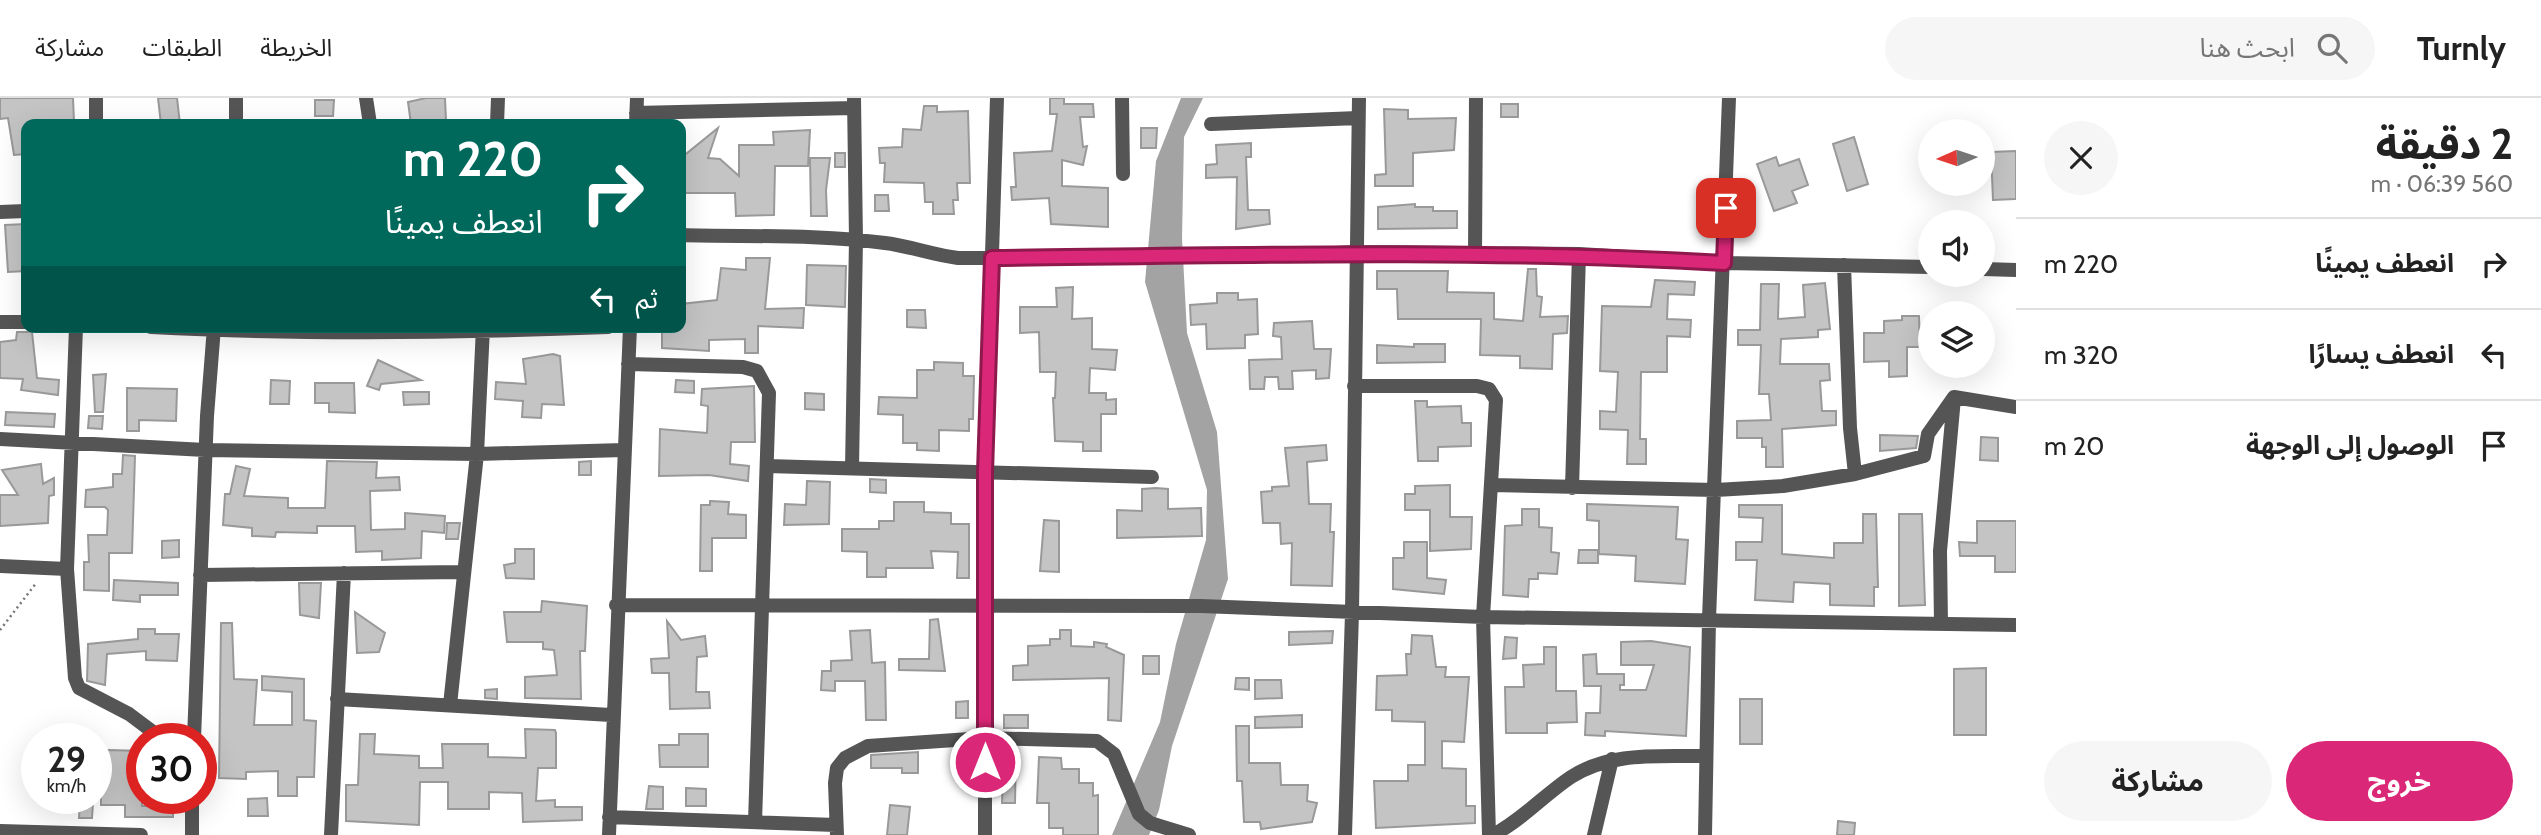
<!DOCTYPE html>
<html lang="ar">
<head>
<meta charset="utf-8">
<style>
  body { margin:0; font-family:Cabin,"Noto Sans Arabic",sans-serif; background:#f6f6f6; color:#222; direction:rtl; height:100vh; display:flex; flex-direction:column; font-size:26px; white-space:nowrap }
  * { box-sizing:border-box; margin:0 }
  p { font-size:23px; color:#767676 }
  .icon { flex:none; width:38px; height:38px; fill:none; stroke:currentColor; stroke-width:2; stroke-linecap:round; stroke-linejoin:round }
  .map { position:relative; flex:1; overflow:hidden; direction:ltr }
  .side { display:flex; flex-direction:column; background:#fff; width:525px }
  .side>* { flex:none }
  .guide { position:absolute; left:21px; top:21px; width:665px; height:214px; border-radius:14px; box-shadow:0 7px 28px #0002; direction:rtl; background:#00695c; color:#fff; overflow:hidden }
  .needle { width:46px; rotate:267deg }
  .tools { position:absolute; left:1918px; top:21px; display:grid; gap:14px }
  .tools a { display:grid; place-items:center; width:77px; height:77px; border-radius:50%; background:#fff; box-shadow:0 7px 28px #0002; font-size:35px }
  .speed { position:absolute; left:21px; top:625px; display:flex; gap:14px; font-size:35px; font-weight:700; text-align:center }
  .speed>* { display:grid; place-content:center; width:91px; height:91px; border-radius:50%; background:#fff; box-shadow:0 7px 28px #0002; line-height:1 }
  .speed small { font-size:18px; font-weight:400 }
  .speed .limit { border:10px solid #d22; background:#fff; color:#111 }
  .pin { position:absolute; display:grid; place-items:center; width:60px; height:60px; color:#fff; margin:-30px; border-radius:14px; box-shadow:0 4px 10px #0006 }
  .me { position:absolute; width:77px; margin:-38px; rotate:0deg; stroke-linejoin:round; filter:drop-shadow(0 0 5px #0008) }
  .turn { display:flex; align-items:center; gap:24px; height:147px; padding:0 28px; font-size:32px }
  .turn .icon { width:91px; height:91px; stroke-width:2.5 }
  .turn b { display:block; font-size:49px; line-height:60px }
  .then { display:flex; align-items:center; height:66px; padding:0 28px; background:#0003; gap:14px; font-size:26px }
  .round { display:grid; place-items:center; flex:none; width:74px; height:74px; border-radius:37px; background:#f6f6f6 }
  .overview { display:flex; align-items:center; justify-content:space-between; height:119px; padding:0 28px }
  h1 { font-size:42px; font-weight:700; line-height:52px }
  .button { display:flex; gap:14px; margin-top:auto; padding:14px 28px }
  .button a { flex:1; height:80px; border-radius:42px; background:#db2777; color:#fff; font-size:28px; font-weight:700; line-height:80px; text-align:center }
  .button a+a { background:#f6f6f6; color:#222 }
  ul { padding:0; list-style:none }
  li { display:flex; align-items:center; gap:21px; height:91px; padding:0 28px; border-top:2px solid #e0e0e0 }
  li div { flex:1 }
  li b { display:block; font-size:26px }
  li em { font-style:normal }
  header { display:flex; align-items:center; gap:42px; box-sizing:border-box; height:98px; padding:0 35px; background:#fff; border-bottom:2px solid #e0e0e0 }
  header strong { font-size:33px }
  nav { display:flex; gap:38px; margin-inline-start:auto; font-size:24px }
  .search { width:490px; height:63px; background:#f6f6f6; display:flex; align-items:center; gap:18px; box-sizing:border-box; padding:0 24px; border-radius:38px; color:#767676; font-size:26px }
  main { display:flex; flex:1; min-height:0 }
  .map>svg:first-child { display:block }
</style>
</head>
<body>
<header>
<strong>Turnly</strong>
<div class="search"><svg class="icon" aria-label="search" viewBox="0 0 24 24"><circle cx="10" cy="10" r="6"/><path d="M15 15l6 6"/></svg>ابحث هنا</div>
<nav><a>الخريطة</a><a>الطبقات</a><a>مشاركة</a></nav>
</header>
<main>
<section class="side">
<div class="overview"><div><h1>2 دقيقة</h1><p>560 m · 06:39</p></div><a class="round"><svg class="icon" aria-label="close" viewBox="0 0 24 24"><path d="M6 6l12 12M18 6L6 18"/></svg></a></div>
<ul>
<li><svg class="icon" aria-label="right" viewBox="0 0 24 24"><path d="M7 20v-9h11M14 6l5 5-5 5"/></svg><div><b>انعطف يمينًا</b></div><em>220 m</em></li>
<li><svg class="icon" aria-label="left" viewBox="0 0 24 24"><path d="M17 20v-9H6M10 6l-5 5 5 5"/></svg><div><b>انعطف يسارًا</b></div><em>320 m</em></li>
<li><svg class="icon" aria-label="arrive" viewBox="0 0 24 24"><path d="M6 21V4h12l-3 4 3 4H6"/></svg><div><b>الوصول إلى الوجهة</b></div><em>20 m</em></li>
</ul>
<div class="button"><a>خروج</a><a>مشاركة</a></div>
</section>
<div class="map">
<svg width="2016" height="737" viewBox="0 0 2016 737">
  <rect width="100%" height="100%" fill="#fff"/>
  <path fill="#a3a3a3" d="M1181 0H1203L1184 39 1182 140 1187 235 1217 334 1228 481 1172 648 1159 712 1149 737H1112L1160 624 1176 546 1206 442 1207 392 1145 184 1156 63Z"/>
  <path fill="#c4c4c4" stroke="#999" stroke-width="2" d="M0 0H73L74 24 26 26V56L14 57 8 20 0 21Z
    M158 0H177L180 26H161Z
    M426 0H445L446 23H438V26H411L408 4Z
    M1050 0H1064V6H1093L1094 19H1080L1083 49 1087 48 1083 67 1062 62V88L1108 90V129L1051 126 1049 100 1012 102 1011 89H1016L1014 55 1052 53 1057 16H1050Z
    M315 2H334L333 18H315Z
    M1501 6H1518V19H1501Z
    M924 8H937V14L968 13 970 85H957L958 102H953L954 116H933V104H925L924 85 884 84 885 65H880L879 50 902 49 903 31 921 32Z
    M1384 11 1408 12V21L1456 20 1454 52 1413 55V88H1375V77L1386 76Z
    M718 30 708 60 720 61 739 78V47H774L773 34 810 32 808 68H775L774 117 736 118 735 95H681V60Z
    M1141 30H1157L1156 50H1141Z
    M1854 39 1868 86 1847 93 1833 46Z
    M1251 45V59H1246L1248 112H1269L1270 126 1236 131 1237 79 1206 80V67L1217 66 1216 47Z
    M2016 53V101L1993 102 1991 54Z
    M835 55H845V69H835Z
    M1776 59 1779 68 1799 61 1808 87 1792 93 1797 105 1774 113 1757 66Z
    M810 60H830L826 92 827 118H811Z
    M875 97H888L889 113H875Z
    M1415 106V109H1433V113H1457V130L1378 131V109Z
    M26 126V173L8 174 5 127Z
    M746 160H770L765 211 804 210 803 230 758 228V255H745V241L709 242V253L662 250V232L681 229V206L717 202 721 170 746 172Z
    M807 167 846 168 845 209 806 207Z
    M1528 171H1536L1537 198 1542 199 1540 219 1568 218 1567 235 1553 236 1552 271 1520 270V258L1480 257 1481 221H1398L1397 191H1377V173H1448L1447 194 1494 195V221L1523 223Z
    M1655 182 1695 184 1694 197 1668 196 1667 221 1691 222 1690 239 1667 238V274H1641L1640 341H1646V366H1627L1628 332 1600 331V313L1616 314 1618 274 1600 273 1602 208 1651 209Z
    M1825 185 1830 231 1818 232V239L1781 241 1780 266H1829L1830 282 1820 283 1822 313H1836V327L1782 331 1783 369H1766V349H1762V340H1737V323L1771 322 1769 296H1759L1761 247H1738V232H1760L1761 186H1779L1778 221 1805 219 1803 187Z
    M1073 189 1072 221 1092 220V251L1117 252 1115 272 1090 270 1089 295H1106V302L1116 301V316H1101V353H1083V344L1055 343 1053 300H1055L1056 274H1040L1039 234 1020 235V209H1057L1056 190Z
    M1217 195H1238V202L1257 201 1258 236 1245 237V250L1207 251 1206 226 1191 227 1190 207 1217 205Z
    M907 212H925L926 230 907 229Z
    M1902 218H1919L1920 249H1907V278L1889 279V263L1864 264V235H1884V223L1902 222Z
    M1312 223 1314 251H1331L1329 280 1316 281V272L1292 273 1293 291H1279L1278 279H1265L1264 291H1250L1249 262 1282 261 1281 239 1273 238 1274 225Z
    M17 234H32L37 280 59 282 58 297 21 292 23 281 0 280V244L16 242Z
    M1414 246H1445V264L1377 265V247L1414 249Z
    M553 256 560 258 564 307 542 306 541 320 522 319 523 303 495 301 496 284 526 286 523 261Z
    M378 262 421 282 381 286 379 292 367 288Z
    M934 264 963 265V278H974L973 321H969V333L939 332V353L917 352V345H903V317L878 316 879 299 917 300V272H934Z
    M106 276 103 314H95L93 277Z
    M271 282 290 283 289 306H270Z
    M676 282 694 283V295L675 294Z
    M315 285H354L355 315 329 314V305H315Z
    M754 288 755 344H731L730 366 749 368 748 383 709 377 659 378 660 331 707 335 708 308 701 307 702 291Z
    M127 290 177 291 176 323 139 322V333H127Z
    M403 294H429V306L404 307Z
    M805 295 824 296V312L805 311Z
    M1415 303H1427V309L1461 308 1462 325H1471V348L1438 349V363H1418Z
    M6 314 55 316 54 329 5 327Z
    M89 318H103L102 331 88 330Z
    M1880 337 1918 338 1916 350 1880 353Z
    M1981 339 1998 340V363L1980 362Z
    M1326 347 1327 362 1307 364 1309 406H1331L1330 434H1334L1332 488 1291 487 1292 445 1281 446 1280 425H1263L1261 394 1272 393V389L1289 388 1285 350Z
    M123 357 135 358 132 455H109V493L84 492V464H89L88 437H107L108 412 105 409H85L86 392 113 389V376H122Z
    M327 363 377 364 376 380 399 379 400 392 370 393 371 432 405 431V415L445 418 444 435 422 433 421 460 382 462V453L356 454 355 428H317V435L276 434 275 439 252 438V430L223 427 225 396H230L236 368 250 371 244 398 288 400V410H325Z
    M591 363V377H579V364Z
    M41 366 43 386 54 380V397L49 398 48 425 0 428V397H18L2 372Z
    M870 381 886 382V395L870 394Z
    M807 383 830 384 829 426 784 427 785 406 806 407Z
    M1450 387V419H1472L1471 451 1430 453V412H1405V396H1415V388Z
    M1156 390 1168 391V411L1201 410 1202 438 1117 440V412L1142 413V391Z
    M710 403 729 404 728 416 746 417V440H712V473H700L701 407H710Z
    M894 404H924V414L951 415V426H969V480H957L958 454 931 453 933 470H886V479H867V454L842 453V431H879V423H894Z
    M1587 406 1678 409 1676 441 1688 442 1685 486 1635 483 1636 458 1599 456V423L1587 422Z
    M1739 407H1782V456L1834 460V445H1863V416H1876L1878 489H1874V508L1830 507V486L1794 484 1793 504 1755 502 1757 462H1736V444H1762L1763 420 1739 419Z
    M1522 411H1539V429L1552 430 1551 454 1559 455 1557 476 1538 475V481H1529L1528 499 1503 497 1505 428 1522 427Z
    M1899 416H1922L1925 507 1899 508Z
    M1044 422 1059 423V474L1040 473Z
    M1977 423H2016V474H1995V458H1960L1959 444 1977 445Z
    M447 425H460L458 441H446Z
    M179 442V459L162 460V443Z
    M1404 444H1427V480L1446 482 1444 496 1393 491V460H1404Z
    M515 451H534V481L506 480 504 467 515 465Z
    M1579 452H1598V465H1578Z
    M114 482 178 485V497H140V504L113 502Z
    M299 485H321L319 520 300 517Z
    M542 503 587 508 585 553H580L581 601 525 600V579L557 577 554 552 543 551V544H507L504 514H541Z
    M355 514 385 535 379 554 357 555Z
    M938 521 945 573 899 572V561H929L930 522Z
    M667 523 681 542 705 538 707 558 697 559 696 594H709L710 610 670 611 669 575H652L651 561 669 560Z
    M221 525H232L234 581 257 582 254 627H292V594L262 592V578L304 581V622L316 623 314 679H297V698H278V673L246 674V681L219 680Z
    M138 531H155V536H179L177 563 146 562V553L107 556 105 587 87 583 88 546 138 541Z
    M870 532 872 565 885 564 886 622H866L865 583H835V593L821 592 822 573H831V563L852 562 850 533Z
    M1060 532H1071V548L1094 549V544L1107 546 1106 549 1124 557 1121 623 1108 622 1109 580 1013 582V568L1028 567V548L1050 547V541H1060Z
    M1333 533 1332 545 1289 547V534Z
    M1412 537 1432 538 1436 569H1446L1445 579H1469L1464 644 1442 643V670L1466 671V708H1475V725L1376 730 1374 683H1408V667H1425V624L1392 623V612H1376L1377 578 1407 577 1406 556H1411Z
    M1505 539 1517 540 1516 560 1503 561Z
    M1651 543 1690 549 1686 638 1605 633V638L1585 637 1586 615H1600L1601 588H1584L1583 557 1596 556 1597 576H1624V587H1620V592H1646L1654 567H1621V544Z
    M1544 549H1556V593H1576L1577 624 1547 625V635H1506L1505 589H1524L1523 567 1544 566Z
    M1143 558H1159V576H1143Z
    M1986 570V637H1954V571Z
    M1236 580H1249V592L1235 591Z
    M1255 582H1281L1282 600 1255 601Z
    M497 591V601L485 600V592Z
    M1740 601H1762V646H1740Z
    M968 603V620H956V604Z
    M1004 617H1028V630H1004Z
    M1302 617V629L1255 630V619Z
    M1236 628H1249V665H1280L1281 687H1308L1307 703 1317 705 1312 724 1261 731 1260 724H1244L1242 683H1237Z
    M525 631 555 632 556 635V670H538L536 703 555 702V709H582V722L523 724 522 695 489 694V711H448V684H420L419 727 346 723V687H358L360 636H375L374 656 419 658V670H443L442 646H488V659L526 660Z
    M679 636H708V669H660L659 647H679Z
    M108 652 142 653V708H173V719H125V707H101V674H96V654Z
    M1004 652H1016L1015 705H1002Z
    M918 654V675H902V670H871V657Z
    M1039 659 1061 660 1062 671H1079V685H1093V698L1098 697V737H1063V730H1049V705H1037Z
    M649 688 663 689V711H646Z
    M686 690 706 691V708H686Z
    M267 700 268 718H248V701Z
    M80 705H93L92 720H79Z
    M890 707 910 709 907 737H887Z
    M1838 723 1855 725 1854 737H1837Z"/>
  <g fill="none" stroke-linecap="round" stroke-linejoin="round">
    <path stroke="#777" stroke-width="2.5" stroke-dasharray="2 3.5" stroke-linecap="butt" d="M0 532 37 484"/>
    <path stroke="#555" stroke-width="14" d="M96 0V26
      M366 0 370 26
      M1122 0 1123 76
      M636 15 854 10
      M236 26V0
      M497 26 498 0
      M636 26 637 0
      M1211 26 1358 20
      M0 114 26 113
      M681 137C748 139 818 136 885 145 910 148 933 157 958 160L1275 158 1355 154 1579 156 1724 165 1930 169
      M1475 155 1476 0
      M1844 167 1850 330 1855 376
      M1983 171 2016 172
      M0 224H26
      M76 229 67 471 75 580 79 590 129 616 161 640
      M151 229C303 237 456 235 608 229
      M628 266 743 269 757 273 769 295 755 724
      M1354 288H1477L1489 291 1496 302 1483 519 1489 737
      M0 341 205 352 477 356 624 352
      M767 368 1152 379
      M852 370 856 142 854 0
      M1492 387 1716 392 1783 388 1855 376 1924 358 1928 336 1954 299 2016 309
      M1572 390 1579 156
      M0 468 67 471
      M200 477 462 474
      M616 507 1201 508 1483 519 2016 527
      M1941 526 1940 453 1954 300
      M337 601 611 617
      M450 607 477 356 483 229
      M194 640 207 318 214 229
      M609 719 836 727
      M0 733 141 737
      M192 737V700
      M331 737 344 475
      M609 737 630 229
      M837 737 835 685 837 670 845 660 868 648 984 640 1097 643 1114 656 1139 716 1150 725 1189 737
      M985 737V375L997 0
      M1345 737 1352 515 1359 0
      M1493 737C1522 722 1544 697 1571 679 1611 653 1660 659 1706 658
      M1594 737 1612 661
      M1705 737 1709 521 1729 0"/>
  </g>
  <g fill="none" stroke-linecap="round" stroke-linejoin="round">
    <defs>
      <path id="route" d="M985 664V374L992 160C1237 157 1479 151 1724 165L1726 110"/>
    </defs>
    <use href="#route" stroke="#8e194d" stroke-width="18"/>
    <use href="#route" stroke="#db2777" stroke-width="12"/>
  </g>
</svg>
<div class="tools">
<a><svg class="needle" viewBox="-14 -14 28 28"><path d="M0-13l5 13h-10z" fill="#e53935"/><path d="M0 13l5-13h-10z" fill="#767676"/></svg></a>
<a><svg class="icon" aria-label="sound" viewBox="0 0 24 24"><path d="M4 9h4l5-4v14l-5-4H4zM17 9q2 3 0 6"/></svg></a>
<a><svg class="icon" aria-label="layers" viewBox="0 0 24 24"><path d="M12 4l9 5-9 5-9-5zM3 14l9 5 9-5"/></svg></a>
</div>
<div class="speed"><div>29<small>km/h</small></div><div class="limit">30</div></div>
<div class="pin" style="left:1726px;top:110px;background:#d93025"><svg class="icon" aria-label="arrive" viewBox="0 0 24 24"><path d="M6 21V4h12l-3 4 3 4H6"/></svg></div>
<svg class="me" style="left:985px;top:664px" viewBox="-20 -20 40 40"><circle r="17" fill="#db2777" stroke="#fff" stroke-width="3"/><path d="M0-11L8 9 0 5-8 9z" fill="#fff"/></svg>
<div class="guide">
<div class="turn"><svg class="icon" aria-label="right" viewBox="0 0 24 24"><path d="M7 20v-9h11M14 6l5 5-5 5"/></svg><div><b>220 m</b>انعطف يمينًا</div></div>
<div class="then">ثم<svg class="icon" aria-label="left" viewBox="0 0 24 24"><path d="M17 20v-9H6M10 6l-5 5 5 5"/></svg></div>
</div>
</div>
</main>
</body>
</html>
